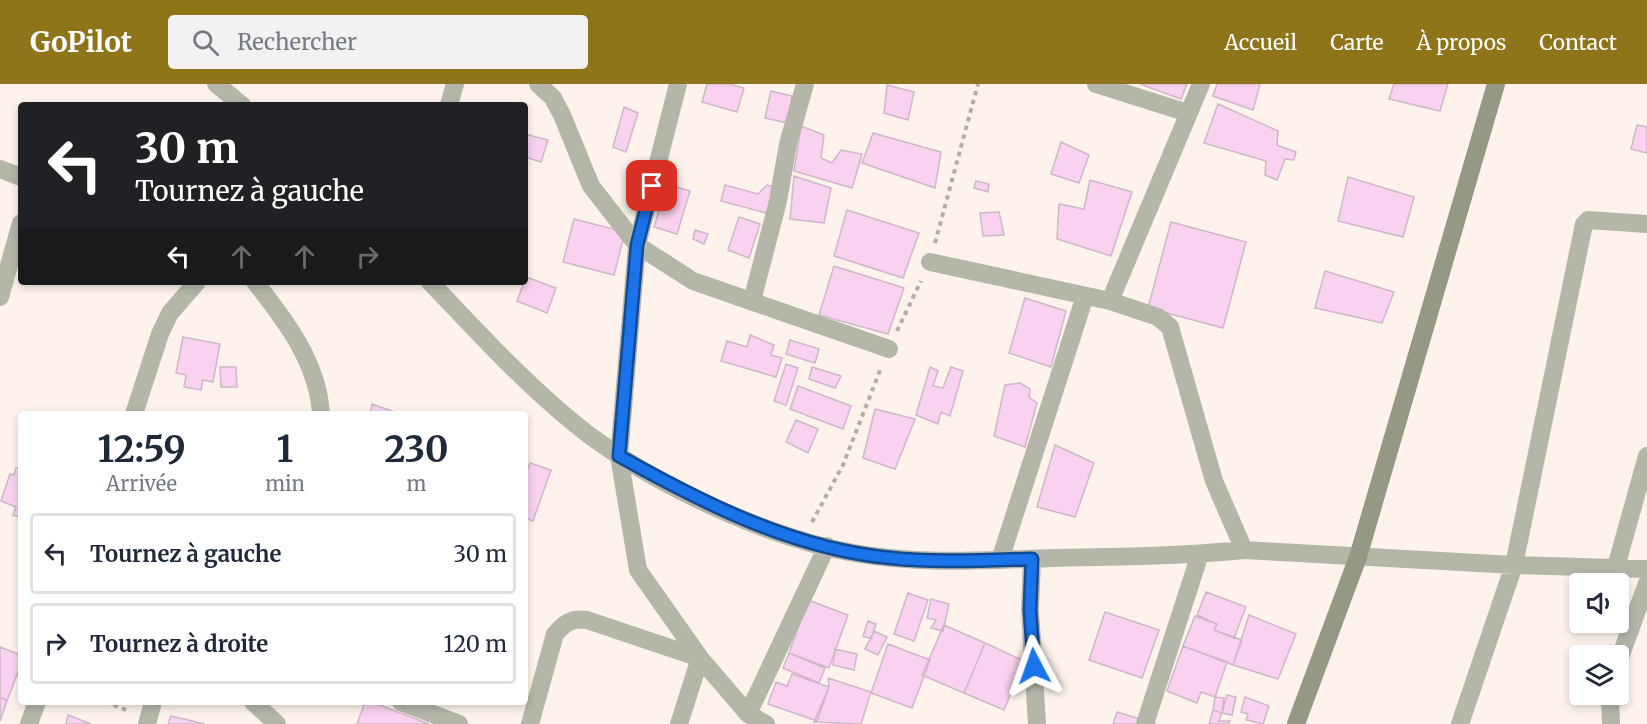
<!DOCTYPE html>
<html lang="fr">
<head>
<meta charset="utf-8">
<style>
  body { margin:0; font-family:Merriweather,serif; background:#f2f2f3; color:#1f2937; height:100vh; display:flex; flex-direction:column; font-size:22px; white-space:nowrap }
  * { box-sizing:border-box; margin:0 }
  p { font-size:20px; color:#747a83 }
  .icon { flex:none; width:33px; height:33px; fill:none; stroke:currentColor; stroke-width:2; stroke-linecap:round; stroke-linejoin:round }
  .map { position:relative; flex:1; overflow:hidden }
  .drawer { position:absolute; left:18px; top:327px; width:510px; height:294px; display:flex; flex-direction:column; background:#fff; border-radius:6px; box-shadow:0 3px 9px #0003 }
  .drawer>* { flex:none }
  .hud { position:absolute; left:18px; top:18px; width:510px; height:183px; border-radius:6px; box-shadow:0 3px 9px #0003; background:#202124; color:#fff; overflow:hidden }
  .fabs { position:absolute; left:1569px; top:489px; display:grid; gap:12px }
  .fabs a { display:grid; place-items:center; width:60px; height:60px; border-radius:6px; background:#fff; box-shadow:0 3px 9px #0003; font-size:30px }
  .pin { position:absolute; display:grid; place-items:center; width:51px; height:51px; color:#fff; margin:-26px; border-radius:12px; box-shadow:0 3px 9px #0006 }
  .me { position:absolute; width:66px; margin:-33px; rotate:356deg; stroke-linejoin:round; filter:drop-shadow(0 0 4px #0008) }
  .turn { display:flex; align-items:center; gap:21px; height:126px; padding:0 18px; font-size:27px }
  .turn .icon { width:78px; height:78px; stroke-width:2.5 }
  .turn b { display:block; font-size:42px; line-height:51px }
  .lanes { display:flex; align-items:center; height:57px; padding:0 18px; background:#0003; justify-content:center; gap:30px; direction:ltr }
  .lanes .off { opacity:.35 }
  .eta { display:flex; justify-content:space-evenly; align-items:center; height:102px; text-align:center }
  .eta b { font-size:36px; font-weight:700; line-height:42px }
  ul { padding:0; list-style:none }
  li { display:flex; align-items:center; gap:18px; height:81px; margin:0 12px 9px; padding:0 6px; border:3px solid #e0e1e3; border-radius:6px }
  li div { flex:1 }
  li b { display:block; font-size:22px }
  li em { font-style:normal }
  header { display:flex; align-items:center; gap:36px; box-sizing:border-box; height:84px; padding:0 30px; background:#8f751a; color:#fff }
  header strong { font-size:28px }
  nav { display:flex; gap:33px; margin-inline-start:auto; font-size:21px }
  .search { width:420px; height:54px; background:#f2f2f3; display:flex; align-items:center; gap:15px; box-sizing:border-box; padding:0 21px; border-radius:6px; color:#747a83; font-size:22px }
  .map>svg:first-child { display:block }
</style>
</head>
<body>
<header>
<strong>GoPilot</strong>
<div class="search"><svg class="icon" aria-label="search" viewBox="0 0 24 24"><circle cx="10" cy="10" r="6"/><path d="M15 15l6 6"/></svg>Rechercher</div>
<nav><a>Accueil</a><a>Carte</a><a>À propos</a><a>Contact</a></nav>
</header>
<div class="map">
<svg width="1647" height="640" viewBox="0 0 1647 640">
  <rect width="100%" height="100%" fill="#fef3ec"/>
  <path fill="#f9d2ef" stroke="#cfb6c8" stroke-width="1.5" d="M707 0H730L744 4 737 28 702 18Z
    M1140 0H1187L1181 15Z
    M1217 0H1260L1253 26 1213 12Z
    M1394 0H1448L1440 27 1389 15Z
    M887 1 914 8 908 36 884 29Z
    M771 7 792 12 787 39 765 34Z
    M1218 20 1278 47 1277 61 1296 68 1294 76 1285 75 1277 96 1265 91 1266 77 1204 59Z
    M624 23 638 29 626 68 613 63Z
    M1637 41 1647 43V69L1631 65Z
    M801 42 824 51 821 74 832 79 841 66 862 70 852 104 794 87Z
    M873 49 941 68 935 104 862 79Z
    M525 50 548 56 541 78 525 73Z
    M1061 58 1089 71 1079 99 1051 90Z
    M794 92 831 104 824 139 790 135Z
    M1348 93 1414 113 1403 153 1338 137Z
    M1090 96 1132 108 1111 172 1057 155 1059 120 1084 125Z
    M976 97 989 100 988 108 974 104Z
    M667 100 690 107 677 150 654 143Z
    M725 101 758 110 767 101 777 104 770 130 721 117Z
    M847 126 919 149 903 194 834 172Z
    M999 128 1004 151 983 152 980 129Z
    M739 133 760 140 749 174 728 166Z
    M574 135 625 148 614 191 563 178Z
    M1171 138 1246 158 1223 244 1148 224Z
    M695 146 708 150 704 160 693 155Z
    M834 182 904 204 888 250 819 231Z
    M1325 187 1394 208 1382 239 1315 224Z
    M526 193 556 204 547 229 517 217Z
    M1025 214 1066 227 1051 283 1009 269Z
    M750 251 774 261 771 271 782 274 776 293 721 277 727 257 747 263Z
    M183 253 220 260 213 298 203 296 201 306 184 303 186 291 176 289Z
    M790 256 819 265 815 279 786 270Z
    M786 280 798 284 786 321 774 317Z
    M220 283H236L237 303H221Z
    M812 283 841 292 835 304 809 295Z
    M930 283 938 287 933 302 943 304 951 283 963 287 950 332 941 328 938 340 916 331Z
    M1020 299 1030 305 1029 313 1037 319 1025 363 994 352 1005 301Z
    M798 302 851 322 843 345 790 325Z
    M372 320 400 330H370Z
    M875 325 915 335 895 385 863 374Z
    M796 336 818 345 808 369 786 358Z
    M1055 361 1094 379 1075 433 1037 423Z
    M530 379 551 386 533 437 525 434V393Z
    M16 384 21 385V434L13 431 16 423 1 417 10 390 14 391Z
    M1206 508 1246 523 1234 554 1214 546 1217 540 1197 531Z
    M908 509 928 516 914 557 894 550Z
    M931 515 949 520 943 547 931 544 936 536 927 534Z
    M808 516 848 531 829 584 789 569Z
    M1105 528 1159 546 1142 594 1089 576Z
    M1249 531 1296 550 1278 595 1233 581Z
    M1195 532 1217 540 1214 546 1242 556 1233 581 1183 562Z
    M868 537 876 540 871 555 863 552Z
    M944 541 985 559 964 609 922 591Z
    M874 547 887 553 878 571 865 565Z
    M985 559 1024 577 1004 626 964 609Z
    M888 560 930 576 912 624 871 609Z
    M1183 562 1227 578 1215 613 1201 608 1197 619 1167 607Z
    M0 563 21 571V580L7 617 0 613Z
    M835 565 857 570 854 586 833 581Z
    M789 569 825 584 819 599 783 584Z
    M792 590 829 603 817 637 768 620 776 598 787 602Z
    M828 594 871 608 861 640 814 638 829 603Z
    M1227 611 1236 613 1232 631 1222 629Z
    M0 613 7 617 0 637Z
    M1215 613 1224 614 1222 629 1213 626Z
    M1245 613 1269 622 1263 640 1246 636 1248 630 1241 628Z
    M365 618H372L429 640H357Z
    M1213 626 1222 629 1219 637H1230L1228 640H1209Z
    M1117 628 1156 640H1113Z
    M68 631 91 640H66Z
    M171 632 205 640H168Z"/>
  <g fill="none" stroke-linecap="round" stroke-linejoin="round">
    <path stroke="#b7aca5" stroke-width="4" stroke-dasharray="4.5 4.5" stroke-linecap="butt" d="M935 159 978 0
      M897 247 921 197
      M812 438 843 381 881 284
      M105 618 129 627"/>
    <path stroke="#b5b6aa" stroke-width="18" d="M216 0 242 21
      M538 0 553 14 562 31 591 102 637 161 693 197 889 265
      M678 0 637 161 619 372 638 486 700 574 748 630 766 640
      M1096 0 1188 29
      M449 21 455 0
      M0 85 21 93
      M930 178 1110 217 1158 233 1170 243 1214 397 1244 466
      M255 198C286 237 318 279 321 330
      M430 198C472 242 515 289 562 329 632 391 761 453 854 469 919 481 988 476 1053 474 1117 473 1181 472 1244 466L1514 481 1647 485
      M0 213 21 139
      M752 217 778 117 788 60 805 0
      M1110 217 1201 0
      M134 330 160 250 170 229 197 198
      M1032 475 1030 526 1037 640
      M1000 476 1085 212
      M1616 483 1647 372
      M1618 579 1647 499
      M1610 610 1611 640
      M253 618 277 640
      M401 618 459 640
      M748 630 827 462
      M29 640 37 618
      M147 640 153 618
      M530 640 555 550C565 539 571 534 587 536L700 574 679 640
      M1145 640 1200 470
      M1460 640 1514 481 1584 140 1588 136 1647 140"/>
    <path stroke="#969886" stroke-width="18" d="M1296 640 1358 473 1496 0"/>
  </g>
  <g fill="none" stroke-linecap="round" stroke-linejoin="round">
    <defs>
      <path id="route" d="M652 102 637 161 619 372C703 419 793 465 891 474 937 479 985 476 1032 475L1030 526 1034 582"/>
    </defs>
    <use href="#route" stroke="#114b97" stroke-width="15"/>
    <use href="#route" stroke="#1a73e8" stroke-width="10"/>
  </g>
</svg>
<div class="fabs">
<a><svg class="icon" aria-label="sound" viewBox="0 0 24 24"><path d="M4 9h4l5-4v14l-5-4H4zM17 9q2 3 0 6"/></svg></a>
<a><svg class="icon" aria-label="layers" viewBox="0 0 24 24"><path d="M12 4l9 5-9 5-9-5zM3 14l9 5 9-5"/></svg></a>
</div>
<div class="pin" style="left:652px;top:102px;background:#d93025"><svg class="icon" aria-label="arrive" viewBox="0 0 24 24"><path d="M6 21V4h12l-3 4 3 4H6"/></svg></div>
<svg class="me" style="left:1034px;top:582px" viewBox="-20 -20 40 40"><path d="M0-17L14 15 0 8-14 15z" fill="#1a73e8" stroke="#fff" stroke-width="4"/></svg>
<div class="hud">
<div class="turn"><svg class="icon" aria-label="left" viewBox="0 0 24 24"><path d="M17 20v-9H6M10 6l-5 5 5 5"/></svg><div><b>30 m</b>Tournez à gauche</div></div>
<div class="lanes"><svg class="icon" aria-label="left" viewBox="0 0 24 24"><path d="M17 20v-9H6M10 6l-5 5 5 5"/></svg><svg class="icon off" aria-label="ahead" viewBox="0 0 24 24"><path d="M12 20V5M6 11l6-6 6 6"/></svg><svg class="icon off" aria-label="ahead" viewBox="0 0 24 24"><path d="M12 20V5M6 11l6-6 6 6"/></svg><svg class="icon off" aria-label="right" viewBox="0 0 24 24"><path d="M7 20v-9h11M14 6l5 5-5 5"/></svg></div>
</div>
<section class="drawer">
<div class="eta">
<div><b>12:59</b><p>Arrivée</p></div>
<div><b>1</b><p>min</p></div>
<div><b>230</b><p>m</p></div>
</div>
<ul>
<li><svg class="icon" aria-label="left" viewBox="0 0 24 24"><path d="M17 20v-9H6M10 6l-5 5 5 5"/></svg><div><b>Tournez à gauche</b></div><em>30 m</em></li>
<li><svg class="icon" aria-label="right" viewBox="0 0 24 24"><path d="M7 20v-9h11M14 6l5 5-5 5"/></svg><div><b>Tournez à droite</b></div><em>120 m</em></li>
</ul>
</section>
</div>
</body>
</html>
